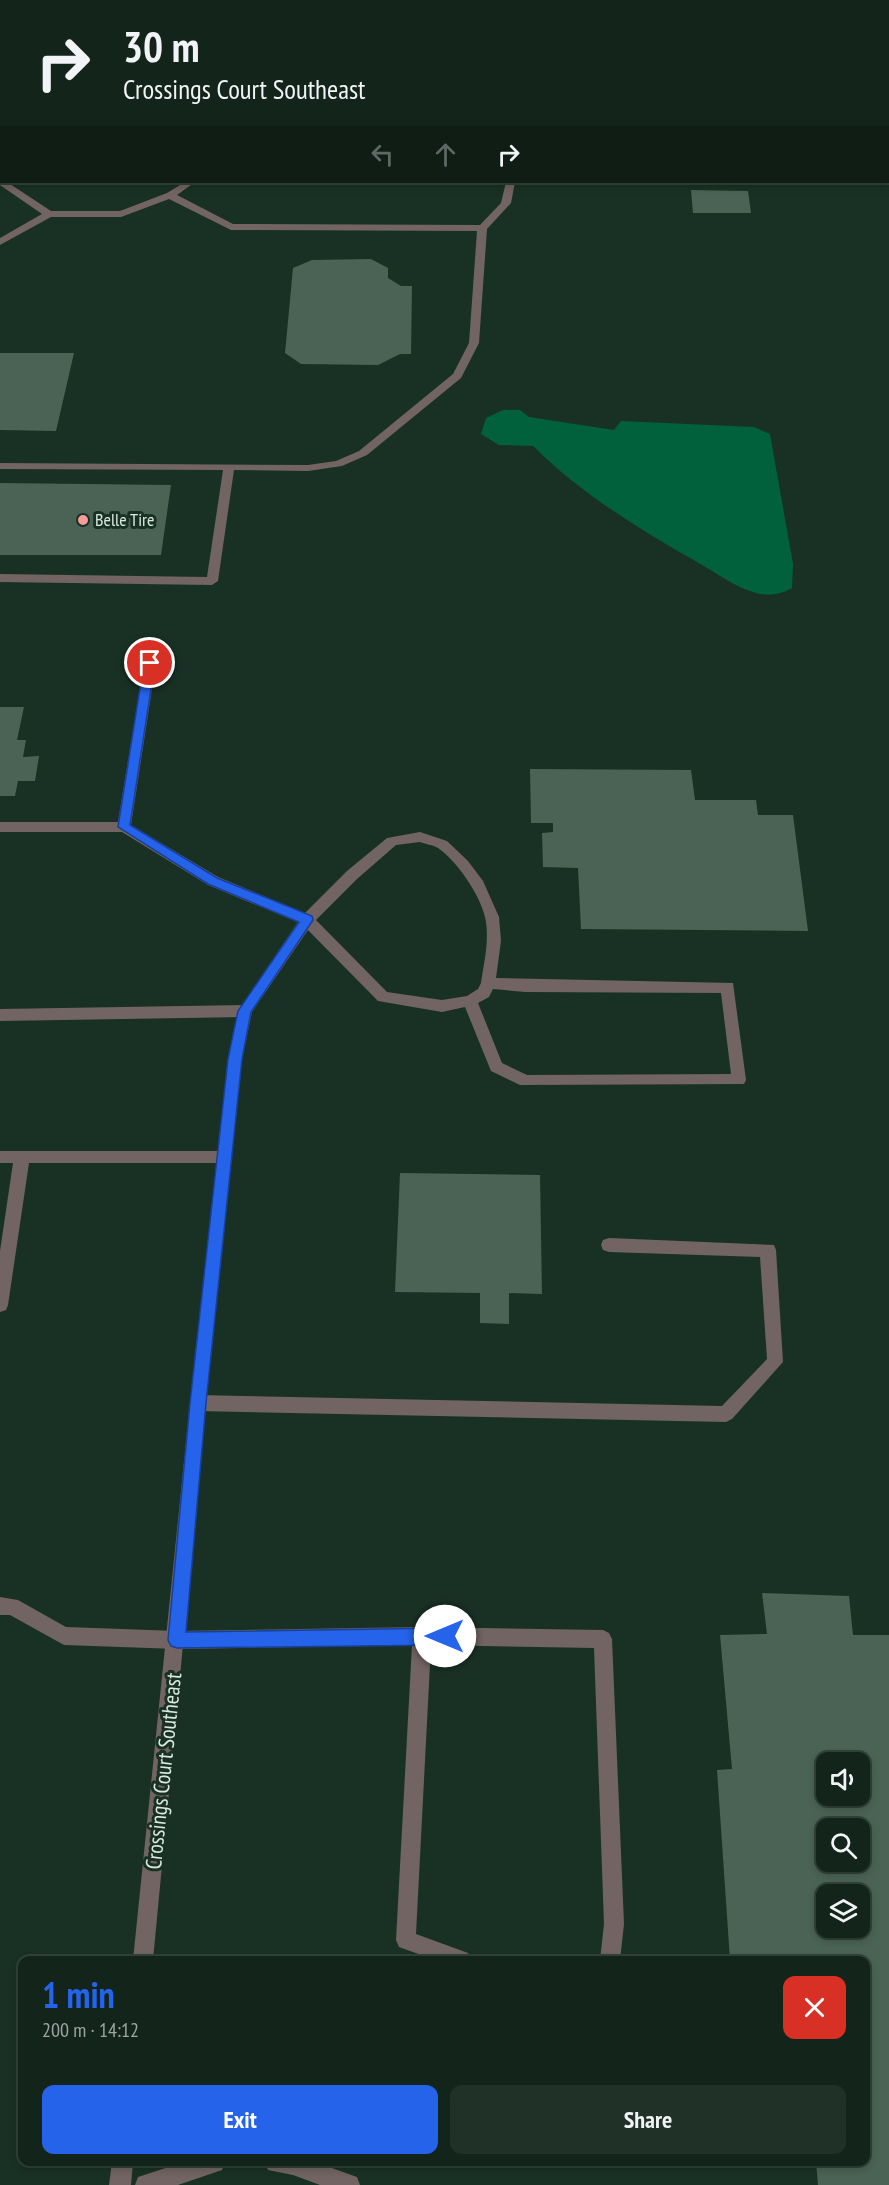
<!DOCTYPE html>
<html lang="en">
<head>
<meta charset="utf-8">
<style>
  body { margin:0; font-family:"PT Sans Narrow",sans-serif; background:#203128; color:#f1f3f6; height:100vh; display:flex; flex-direction:column; font-size:22px; white-space:nowrap }
  * { box-sizing:border-box; margin:0 }
  p { font-size:20px; color:#9da5a3 }
  .icon { flex:none; width:33px; height:33px; fill:none; stroke:currentColor; stroke-width:2; stroke-linecap:round; stroke-linejoin:round }
  .map { position:relative; flex:1; overflow:hidden }
  .side { position:absolute; left:18px; top:1956px; width:852px; height:210px; display:flex; flex-direction:column; background:#13251b; border-radius:12px; box-shadow:0 3px 9px #0003,0 0 0 2px #32423a }
  .side>* { flex:none }
  .banner { position:absolute; left:0px; top:0px; width:890px; height:183px; box-shadow:0 3px 9px #0003,0 0 0 2px #32423a; background:#13251b; color:#f1f3f6; overflow:hidden }
  .controls { position:absolute; left:816px; top:1752px; display:grid; gap:12px }
  .controls a { display:grid; place-items:center; width:54px; height:54px; border-radius:12px; background:#13251b; box-shadow:0 3px 9px #0003,0 0 0 2px #32423a; font-size:30px }
  .pin { position:absolute; display:grid; place-items:center; width:51px; height:51px; color:#fff; margin:-26px; border:3px solid #fff; border-radius:50%; box-shadow:0 2px 6px #0007 }
  .me { position:absolute; width:66px; margin:-33px; rotate:270deg; stroke-linejoin:round; filter:drop-shadow(0 0 4px #0008) }
  .turn { display:flex; align-items:center; gap:21px; height:126px; padding:0 24px; font-size:27px }
  .turn .icon { width:78px; height:78px; stroke-width:2.5 }
  .turn b { display:block; font-size:42px; line-height:51px }
  .lanes { display:flex; align-items:center; height:57px; padding:0 24px; background:#0003; justify-content:center; gap:30px; direction:ltr }
  .lanes .off { opacity:.35 }
  .round { display:grid; place-items:center; flex:none; width:63px; height:63px; border-radius:12px; background:#203128 }
  .summary { display:flex; align-items:center; justify-content:space-between; height:102px; padding:0 24px }
  h1 { font-size:36px; font-weight:600; line-height:45px; color:#2563eb }
  .primary-button { display:flex; gap:12px; margin-top:auto; padding:12px 24px }
  .primary-button a { flex:1; height:69px; border-radius:12px; background:#2563eb; color:#fff; font-size:24px; font-weight:600; line-height:69px; text-align:center }
  .primary-button a+a { background:#203128; color:#f1f3f6 }
  .map>svg:first-child { display:block }
</style>
</head>
<body>
<div class="map">
<svg width="889" height="2185" viewBox="0 0 889 2185">
  <rect width="100%" height="100%" fill="#193124"/>
  <path fill="#01613c" d="M503 410H520L529 417 614 430 621 421 754 427 770 434 793 564 792 588C780 595 767 597 753 592 733 586 715 572 697 562 639 529 580 493 533 446L499 445 481 434 486 418Z"/>
  <path fill="#4a6354" fill-rule="evenodd" d="M691 190 748 191 751 213H693Z
    M371 259 388 268V278L401 286H412L411 354H400L378 365 301 364 285 353 293 268 312 260Z
    M0 353H74L56 431 0 430Z
    M0 483 171 485 161 555H0Z
    M0 707H24L17 740H26L23 757 39 756 35 781H18L15 796H0Z
    M530 769 691 770 695 800H756L758 815H793L808 931 581 929 578 868 543 867 542 833 553 832V823H531Z
    M400 1173 540 1175 542 1294 509 1293V1324L480 1323V1293L395 1292Z
    M762 1593 849 1596 853 1635H889V2185H818L816 2162H866V1960H730L717 1770 732 1769 720 1635 767 1634ZM826 1762H860V1796H826ZM826 1828H860V1862H826ZM826 1894H860V1928H826Z"/>
  <g fill="none" stroke-linecap="round" stroke-linejoin="round">
    <path fill="#716463" fill-rule="evenodd" d="M2 96V102L0 103V97Z
      M0 178 2 182H7L51 211H120L167 193 185 182H195L177 195 233 224 480 225 501 203 506 182H515L511 203 487 229 479 343 461 378 367 455 342 466 308 471 234 470 218 581 212 585 0 582V574L207 577 223 470 0 469V463L308 465 336 461 359 451 453 374 469 343 477 231 231 230 169 199 121 217H51L0 245V238L42 214 0 185Z
      M150 659 156 663 131 825 218 877 305 913 347 871 387 838 420 832 447 841 468 861 483 881 499 917 501 941 496 978 733 983 746 1080 744 1084 520 1085 491 1071 465 1007 442 1012 378 1001 302 924 208 885 122 832H0V822H118L144 663ZM420 842C425 844 433 845 438 848 457 861 480 895 485 917 490 939 484 962 481 983L478 989 467 996 442 1000 387 992 316 920 357 879 396 845ZM493 989 525 992 721 993 731 1074 527 1075 502 1063 478 1003 489 997Z
      M245 1005 250 1007 252 1011 250 1015 245 1017 0 1021V1009Z
      M0 1151H223L228 1152 231 1157 228 1162 223 1163H29L8 1305 6 1310 0 1312V1251L13 1163H0Z
      M609 1238 774 1245 776 1250 783 1362 732 1419 726 1422 198 1411 192 1408 190 1403 192 1398 198 1395 722 1406 767 1359 760 1257 609 1252 603 1250 601 1245 603 1240Z
      M0 1597 18 1600 66 1627 177 1631 422 1627 603 1630 609 1633 612 1639 624 1924 620 1960H600L604 1924 594 1648 431 1645 416 1934 468 1953 471 1960H435L399 1947 396 1940 412 1645 177 1649 64 1645 10 1615H0Z"/>
    <path fill="#716463" fill-rule="evenodd" d="M307 915 312 916 314 920 312 924 252 1012 242 1059 206 1403 153 1960H133L190 1403 228 1059 238 1011 302 916Z
      M112 2162H133L131 2185H109Z
      M184 2162H225L222 2170 178 2185H135L138 2177Z
      M265 2162H315L357 2177 360 2185H320L293 2175 268 2170Z"/>
    <path fill="#988382" fill-rule="evenodd" d="M888 34H889V40H888Z
      M0 35H2V41H0Z"/>
  </g>
  <path fill="#2563eb" stroke="#184099" stroke-width="1.5" d="M150 659 155 663 130 825 217 878 312 916 313 920 251 1012 242 1059 206 1403 186 1632 445 1628 451 1631 453 1636 451 1642 445 1645 177 1648 171 1646 168 1640 190 1403 228 1059 238 1011 299 922 208 884 118 827 144 663Z"/>
  <circle fill="#f59b99" stroke="#193124" stroke-width="2" cx="83" cy="520" r="6"/>
  <g text-anchor="middle" stroke-width="6" stroke-linejoin="round" paint-order="stroke">
    <g font-size="18" fill="#dbe9e0" stroke="#193124" text-anchor="start">
      <text x="95" y="526">Belle Tire</text>
    </g>
    <g font-size="22" fill="#dbe9e0" stroke="#193124">
      <text transform="translate(163 1771) rotate(-84)" y="8">Crossings Court Southeast</text>
    </g>
  </g>
</svg>
<div class="controls">
<a><svg class="icon" aria-label="sound" viewBox="0 0 24 24"><path d="M4 9h4l5-4v14l-5-4H4zM17 9q2 3 0 6"/></svg></a>
<a><svg class="icon" aria-label="search" viewBox="0 0 24 24"><circle cx="10" cy="10" r="6"/><path d="M15 15l6 6"/></svg></a>
<a><svg class="icon" aria-label="layers" viewBox="0 0 24 24"><path d="M12 4l9 5-9 5-9-5zM3 14l9 5 9-5"/></svg></a>
</div>
<div class="pin" style="left:150px;top:663px;background:#d93025"><svg class="icon" aria-label="arrive" viewBox="0 0 24 24"><path d="M6 21V4h12l-3 4 3 4H6"/></svg></div>
<svg class="me" style="left:445px;top:1636px" viewBox="-20 -20 40 40"><circle r="19" fill="#fff"/><path d="M0-13L10 11 0 6-10 11z" fill="#2563eb"/></svg>
<div class="banner">
<div class="turn"><svg class="icon" aria-label="right" viewBox="0 0 24 24"><path d="M7 20v-9h11M14 6l5 5-5 5"/></svg><div><b>30 m</b>Crossings Court Southeast</div></div>
<div class="lanes"><svg class="icon off" aria-label="left" viewBox="0 0 24 24"><path d="M17 20v-9H6M10 6l-5 5 5 5"/></svg><svg class="icon off" aria-label="ahead" viewBox="0 0 24 24"><path d="M12 20V5M6 11l6-6 6 6"/></svg><svg class="icon" aria-label="right" viewBox="0 0 24 24"><path d="M7 20v-9h11M14 6l5 5-5 5"/></svg></div>
</div>
<section class="side">
<div class="summary"><div><h1>1 min</h1><p>200 m · 14:12</p></div><a class="round" style="background:#d93025;color:#fff"><svg class="icon" aria-label="close" viewBox="0 0 24 24"><path d="M6 6l12 12M18 6L6 18"/></svg></a></div>
<div class="primary-button"><a>Exit</a><a>Share</a></div>
</section>
</div>
</body>
</html>
